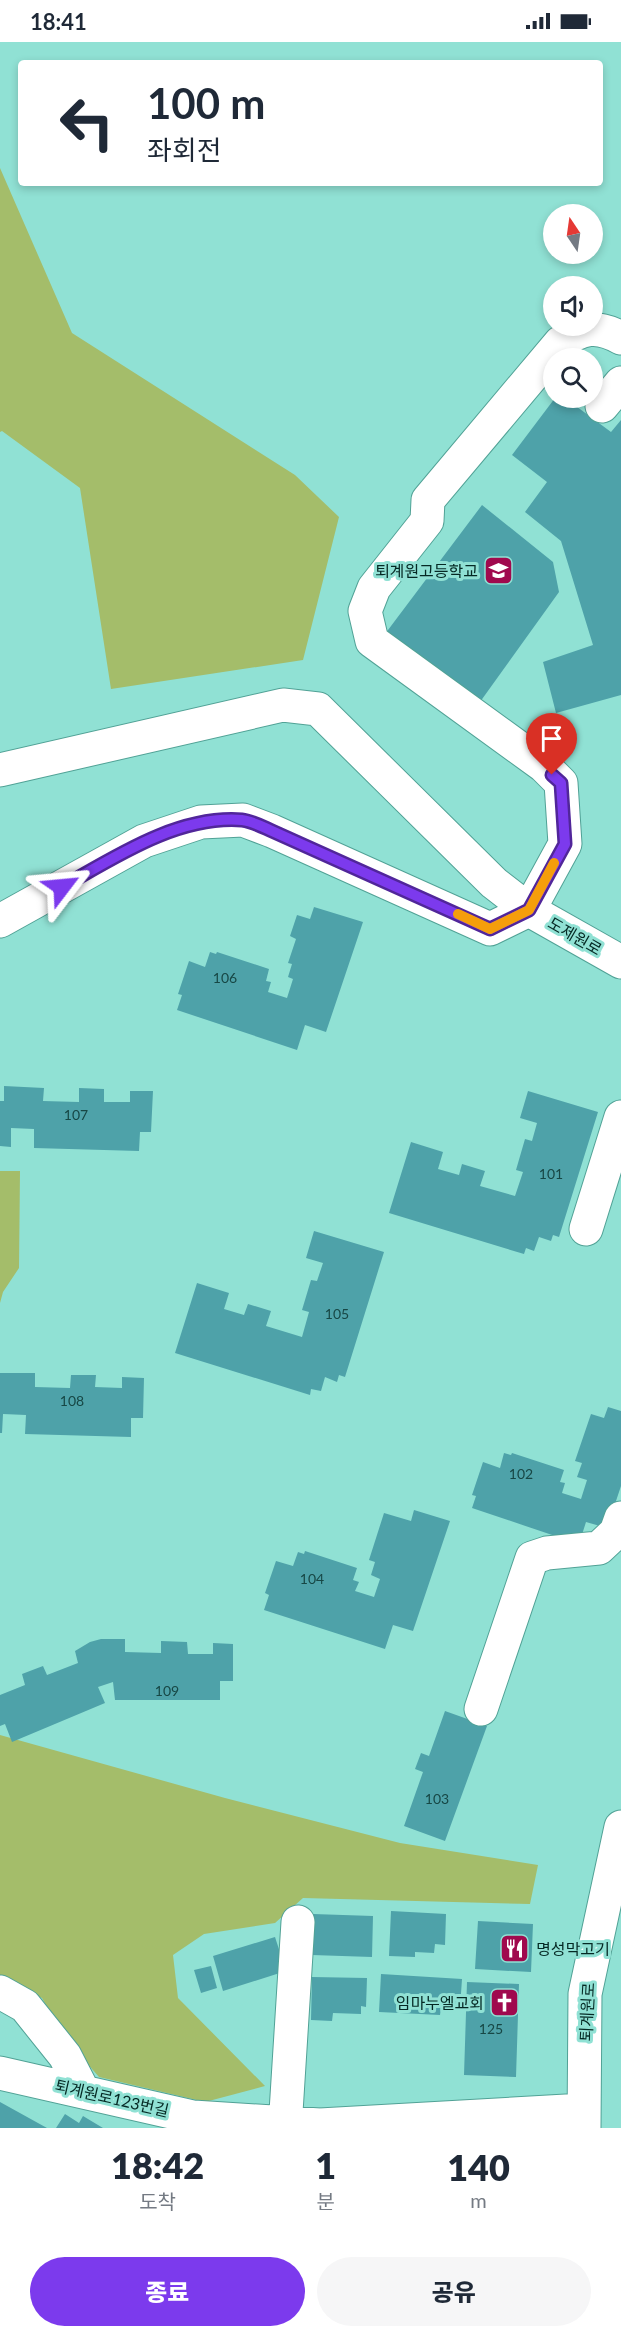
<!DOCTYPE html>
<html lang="ko">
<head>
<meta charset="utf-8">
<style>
  body { margin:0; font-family:Lato,"Noto Sans KR",sans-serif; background:#f6f6f7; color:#1f2937; height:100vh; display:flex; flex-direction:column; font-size:22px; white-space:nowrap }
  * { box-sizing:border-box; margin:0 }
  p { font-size:20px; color:#747a83 }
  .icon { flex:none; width:33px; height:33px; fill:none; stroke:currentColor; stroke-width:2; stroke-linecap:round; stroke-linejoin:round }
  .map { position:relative; height:2086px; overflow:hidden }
  .details { display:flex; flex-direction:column; background:#fff; flex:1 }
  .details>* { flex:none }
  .banner { position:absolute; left:18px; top:18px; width:585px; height:126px; border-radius:6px; box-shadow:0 3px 9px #0003; background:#fff; color:#1f2937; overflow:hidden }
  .needle { width:39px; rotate:347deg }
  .controls { position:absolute; left:543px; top:162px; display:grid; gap:12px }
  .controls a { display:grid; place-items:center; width:60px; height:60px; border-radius:50%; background:#fff; box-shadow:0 3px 9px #0003; font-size:30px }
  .pin { position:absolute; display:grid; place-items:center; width:51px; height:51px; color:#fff; margin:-62px -26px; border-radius:50% 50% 50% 0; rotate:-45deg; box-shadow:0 0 6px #0007 }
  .pin .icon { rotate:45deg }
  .me { position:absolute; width:66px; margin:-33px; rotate:61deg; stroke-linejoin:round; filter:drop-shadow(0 0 4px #0008) }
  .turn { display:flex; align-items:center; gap:21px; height:126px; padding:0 30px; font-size:27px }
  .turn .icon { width:78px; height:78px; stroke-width:2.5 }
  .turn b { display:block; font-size:42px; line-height:51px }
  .eta { display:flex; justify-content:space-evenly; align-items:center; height:102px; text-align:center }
  .eta b { font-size:36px; font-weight:800; line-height:42px }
  .primary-button { display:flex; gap:12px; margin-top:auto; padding:12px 30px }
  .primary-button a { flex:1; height:69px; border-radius:36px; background:#7c3aed; color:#fff; font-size:24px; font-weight:800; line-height:69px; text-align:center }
  .primary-button a+a { background:#f6f6f7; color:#1f2937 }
  .status { display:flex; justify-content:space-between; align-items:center; height:42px; padding:0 30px; background:#fff; direction:ltr }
  .status svg { height:16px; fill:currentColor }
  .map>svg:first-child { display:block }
</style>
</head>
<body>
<div class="status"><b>18:41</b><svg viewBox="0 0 49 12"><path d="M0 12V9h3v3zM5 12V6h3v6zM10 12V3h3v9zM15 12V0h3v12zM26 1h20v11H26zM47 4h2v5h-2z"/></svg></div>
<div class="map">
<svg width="621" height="2086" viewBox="0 0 621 2086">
  <rect width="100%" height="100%" fill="#90e1d4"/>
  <path fill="#a4bd6a" d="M0 126 72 291 295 433 339 475 303 618 111 647 80 446 2 389 0 390Z
    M0 1129H20L19 1226 3 1250 0 1261Z
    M0 1693 225 1756 400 1801 538 1823 530 1862 303 1856 275 1881 204 1892 173 1913 178 1956 265 2044 205 2060 99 2035 65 1996 42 1956 0 1938Z"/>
  <path fill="#4ea2a9" d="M555 356H565L611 390 621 378V653L556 671 543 620 593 603 561 499 525 470 547 440 512 413Z
    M482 463 553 520 559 550 480 660 385 592Z
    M314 865 363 880 326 990 305 983 297 1008 177 968 182 953 178 952 189 919 205 925 210 910 216 912 217 910 269 927 266 939 271 940 268 950 287 956 293 937 288 935 292 922 288 921 296 897 290 894 297 873 310 877Z
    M4 1044 44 1046 43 1059 79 1060V1046L104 1047V1060H130V1049H153L151 1090H140L139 1109 34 1106V1087L11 1086V1105L0 1104V1059H4Z
    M528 1049 598 1070 559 1195 553 1193 551 1199 539 1195 534 1209 526 1206 524 1212 389 1171 411 1100 443 1110 438 1127 459 1133 462 1122 485 1129 480 1144 515 1154 523 1130 516 1128 525 1097 532 1099 537 1081 520 1076Z
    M314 1189 384 1210 345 1335 339 1333 337 1340 325 1335 321 1349 311 1347 310 1353 175 1311 197 1241 229 1251 224 1267 244 1273 248 1262 271 1269 266 1284 302 1295 309 1270 302 1268 311 1238 317 1239 323 1221 306 1216Z
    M0 1331H35V1345L70 1346 71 1333H96L95 1345 122 1346V1335L144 1336 143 1376H131V1395L25 1392 26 1373 3 1372 2 1391H0Z
    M608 1365 621 1369V1444L607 1486 586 1480 579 1502 472 1466 476 1454 472 1453 483 1420 500 1426 504 1411 511 1413 512 1411 564 1428 560 1440 565 1441 562 1451 581 1457 587 1438 577 1435 582 1421 575 1419 591 1372 604 1376Z
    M414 1468 450 1479 413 1589 393 1583 385 1607 264 1568 269 1553 265 1551 276 1519 293 1524 298 1510 304 1512 305 1509 357 1526 353 1538 359 1540 355 1549 374 1555 380 1537 371 1533 375 1520 369 1518 384 1471 411 1479Z
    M101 1597H125V1610L161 1611V1599L187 1600 188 1612H213V1601L233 1602V1639H220V1658H115L113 1640 98 1645 105 1661 12 1700 5 1682 0 1684V1653L25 1643 22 1632 43 1624 47 1633 78 1621 75 1609 90 1600Z
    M445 1669 487 1684 445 1799 404 1784 423 1730 415 1727 421 1711 429 1714Z
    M391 1869 446 1872 445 1903 435 1902 434 1911 415 1910V1915L389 1914Z
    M313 1872 373 1874 372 1915 312 1913Z
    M478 1879 533 1882 531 1930 475 1927Z
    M275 1895 286 1929 223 1949 213 1914Z
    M211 1924 217 1946 201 1951 194 1928Z
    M381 1932 462 1937 460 1966 441 1965 440 1973 379 1970Z
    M312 1935 367 1936 366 1965 361 1964V1972L333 1971 332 1979 311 1978Z
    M467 1940 519 1942 516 2035 464 2033Z
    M0 2060 47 2086H0Z
    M65 2072 79 2081 83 2074 103 2086H56Z"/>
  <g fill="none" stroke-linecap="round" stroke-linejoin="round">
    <defs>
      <path id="minor" d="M602 364 621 341
        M0 728 283 663 318 667 494 841 529 868 621 920
        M0 879 144 799 201 780 243 778 272 789 490 887 529 868 565 802 561 741 544 724 372 599 365 569 374 546 427 479 428 458 560 301C582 286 596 282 621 296
        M586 1187 621 1075
        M481 1667 532 1516 547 1511 599 1506 616 1490 621 1476
        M0 1950 25 1964 65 2014 83 2049
        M0 2031 193 2075 320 2083 584 2068
        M285 2086 298 1880
        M584 2086 585 1952 621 1785"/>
    </defs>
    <use href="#minor" stroke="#51a296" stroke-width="35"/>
    <use href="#minor" stroke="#fff" stroke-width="33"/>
  </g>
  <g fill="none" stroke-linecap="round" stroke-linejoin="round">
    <defs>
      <path id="route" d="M62 845C115 815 178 773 242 778 252 779 263 785 272 789L490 887 529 868 565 802 561 741 552 733"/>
    </defs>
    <use href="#route" stroke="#51269a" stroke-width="15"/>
    <use href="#route" stroke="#7c3aed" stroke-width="10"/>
    <path stroke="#f59e0b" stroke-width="10" d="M458 872 490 887 529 868 554 821"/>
  </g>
  <defs>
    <symbol id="school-square" viewBox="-11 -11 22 22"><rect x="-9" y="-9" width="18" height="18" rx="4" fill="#a0094e" stroke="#90e1d4"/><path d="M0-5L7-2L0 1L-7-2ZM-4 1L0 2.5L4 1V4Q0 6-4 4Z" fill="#fff"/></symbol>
    <symbol id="restaurant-square" viewBox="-11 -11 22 22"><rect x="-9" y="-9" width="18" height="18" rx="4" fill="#a0094e" stroke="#90e1d4"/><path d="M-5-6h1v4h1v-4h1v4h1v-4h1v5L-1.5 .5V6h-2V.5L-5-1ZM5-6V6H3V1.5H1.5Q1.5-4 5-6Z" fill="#fff"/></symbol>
    <symbol id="church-square" viewBox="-11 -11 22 22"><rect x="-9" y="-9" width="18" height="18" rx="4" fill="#a0094e" stroke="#90e1d4"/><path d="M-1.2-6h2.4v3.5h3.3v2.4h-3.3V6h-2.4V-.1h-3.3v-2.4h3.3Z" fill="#fff"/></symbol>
  </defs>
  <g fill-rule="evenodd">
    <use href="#school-square" x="482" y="512" width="33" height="33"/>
    <use href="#restaurant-square" x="498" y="1890" width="33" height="33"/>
    <use href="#church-square" x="488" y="1944" width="33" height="33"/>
  </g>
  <g text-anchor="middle" stroke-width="6" stroke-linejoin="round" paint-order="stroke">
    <g font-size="14" fill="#174745">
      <text x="225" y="941">106</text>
      <text x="76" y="1078">107</text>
      <text x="551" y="1137">101</text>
      <text x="337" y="1277">105</text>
      <text x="72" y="1364">108</text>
      <text x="521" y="1437">102</text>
      <text x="312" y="1542">104</text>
      <text x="167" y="1654">109</text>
      <text x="437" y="1762">103</text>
      <text x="491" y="1992">125</text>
    </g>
    <g font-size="16" fill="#052924" stroke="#90e1d4" text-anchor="end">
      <text x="478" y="535">퇴계원고등학교</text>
      <text x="536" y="1913" text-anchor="start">명성막고기</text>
      <text x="484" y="1967">임마누엘교회</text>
    </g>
    <g font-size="16" fill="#052924" stroke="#90e1d4">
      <text transform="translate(575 894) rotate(30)" y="6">도제원로</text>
      <text transform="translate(587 1970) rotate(-87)" y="6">퇴계원로</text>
      <text transform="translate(112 2056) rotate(13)" y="6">퇴계원로123번길</text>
    </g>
  </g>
</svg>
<div class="controls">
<a><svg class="needle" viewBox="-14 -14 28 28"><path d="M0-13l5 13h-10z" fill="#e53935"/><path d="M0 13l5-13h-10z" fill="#747a83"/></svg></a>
<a><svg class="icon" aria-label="sound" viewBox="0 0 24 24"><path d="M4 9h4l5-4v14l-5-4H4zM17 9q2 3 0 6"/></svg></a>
<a><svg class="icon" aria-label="search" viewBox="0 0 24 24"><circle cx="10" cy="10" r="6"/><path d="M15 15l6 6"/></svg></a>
</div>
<div class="pin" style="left:552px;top:733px;background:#d93025"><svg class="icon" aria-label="arrive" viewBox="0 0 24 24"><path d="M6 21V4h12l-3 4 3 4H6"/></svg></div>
<svg class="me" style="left:62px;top:845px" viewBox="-20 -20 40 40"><path d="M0-17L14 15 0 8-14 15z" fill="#7c3aed" stroke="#fff" stroke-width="4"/></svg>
<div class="banner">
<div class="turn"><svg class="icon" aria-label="left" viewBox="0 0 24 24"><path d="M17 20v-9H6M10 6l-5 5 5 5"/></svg><div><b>100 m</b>좌회전</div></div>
</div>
</div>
<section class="details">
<div class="eta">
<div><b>18:42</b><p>도착</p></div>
<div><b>1</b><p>분</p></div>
<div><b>140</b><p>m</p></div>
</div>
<div class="primary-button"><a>종료</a><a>공유</a></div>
</section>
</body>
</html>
